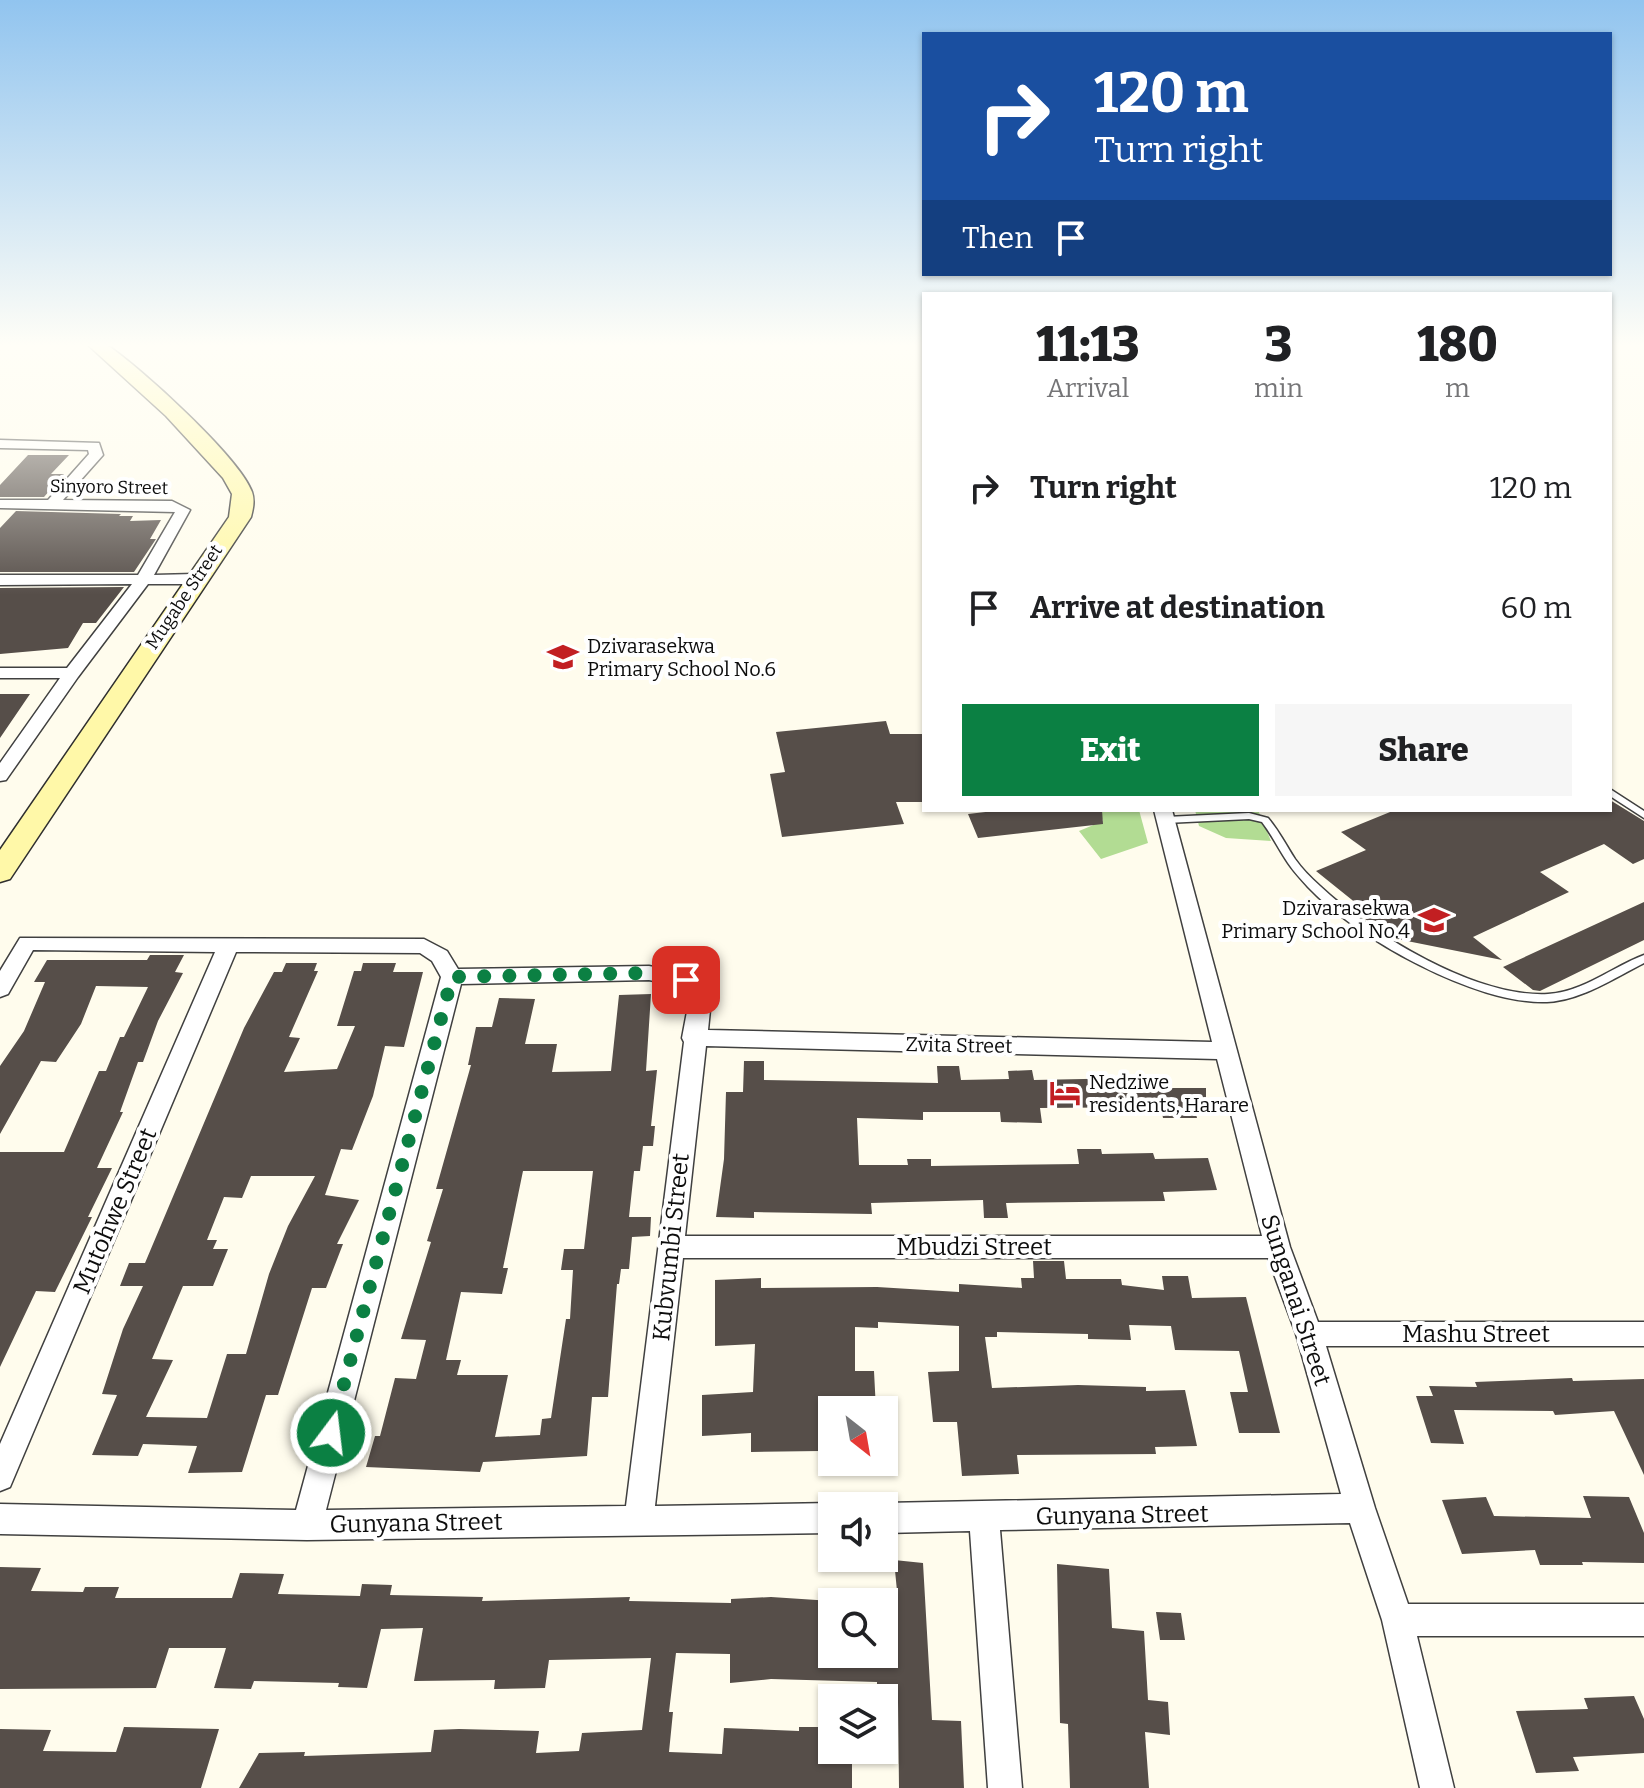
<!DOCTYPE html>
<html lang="en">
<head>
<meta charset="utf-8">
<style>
  body { margin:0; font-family:Bitter,serif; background:#f6f6f6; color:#202124; height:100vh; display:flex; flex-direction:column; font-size:30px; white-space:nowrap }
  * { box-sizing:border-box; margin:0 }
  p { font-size:26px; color:#757577 }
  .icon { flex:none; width:44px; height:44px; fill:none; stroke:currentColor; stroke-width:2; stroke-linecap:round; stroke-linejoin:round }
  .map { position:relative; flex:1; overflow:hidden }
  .sheet { position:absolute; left:922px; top:292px; width:690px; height:520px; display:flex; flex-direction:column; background:#fff; border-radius:0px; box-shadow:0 2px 6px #0004 }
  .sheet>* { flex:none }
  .hud { position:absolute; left:922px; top:32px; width:690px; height:244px; border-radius:0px; box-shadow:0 2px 6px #0004; background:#1a4fa0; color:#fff; overflow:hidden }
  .needle { width:52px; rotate:149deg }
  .tools { position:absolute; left:818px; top:1396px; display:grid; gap:16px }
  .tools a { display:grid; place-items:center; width:80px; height:80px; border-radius:0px; background:#fff; box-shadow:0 2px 6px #0004; font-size:40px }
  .pin { position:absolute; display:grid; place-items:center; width:68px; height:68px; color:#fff; margin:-34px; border-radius:16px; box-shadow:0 4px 12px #0006 }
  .me { position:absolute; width:88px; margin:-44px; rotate:15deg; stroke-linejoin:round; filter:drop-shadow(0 0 6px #0008) }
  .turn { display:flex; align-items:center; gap:28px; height:168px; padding:0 40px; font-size:36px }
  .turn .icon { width:104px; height:104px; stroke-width:2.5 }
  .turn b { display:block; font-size:56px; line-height:68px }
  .then { display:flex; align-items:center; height:76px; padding:0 40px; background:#0003; gap:16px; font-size:30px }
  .eta { display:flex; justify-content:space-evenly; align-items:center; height:136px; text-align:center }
  .eta b { font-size:48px; font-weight:800; line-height:56px }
  .button { display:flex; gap:16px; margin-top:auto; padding:16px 40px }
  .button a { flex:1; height:92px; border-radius:0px; background:#0b8043; color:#fff; font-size:32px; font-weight:800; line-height:92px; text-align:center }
  .button a+a { background:#f6f6f6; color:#202124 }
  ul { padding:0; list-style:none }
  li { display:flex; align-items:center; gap:24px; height:120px; padding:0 40px }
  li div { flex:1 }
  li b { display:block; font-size:30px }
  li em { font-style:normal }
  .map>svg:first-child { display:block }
</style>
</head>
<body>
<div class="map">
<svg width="1644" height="1788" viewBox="0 0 1644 1788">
  <rect width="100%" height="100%" fill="#fffced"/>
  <path fill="#b2dc93" d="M1099 810H1139L1148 843 1101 859 1079 831 1103 821Z
    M1195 810H1258L1271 841 1226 838 1199 826Z"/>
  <path fill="#564e49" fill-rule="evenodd" d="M28 455H69L51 474H64L44 497H0V485Z
    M16 511 121 514 119 516H133L130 521 161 520 150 539H156L134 572H0V528Z
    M124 587 96 623H83L68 648 0 654V588Z
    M0 694H30L0 738Z
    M886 721 890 734H924V802H896L904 824 782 837 770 774 785 772 776 732Z
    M1610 800 1644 821V859L1633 864 1604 844 1540 872 1569 892 1473 937 1502 960 1397 939 1365 919 1372 916 1316 871 1366 850 1341 832 1395 810H1610Z
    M1003 810H1102L1103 824 978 838 968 814Z
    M1644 902V940L1540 991 1533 990 1503 967Z
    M150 955H184L175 972 183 973 158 1021 143 1062H138L120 1112H123L97 1168H112L88 1217H92L55 1292 36 1291 0 1367V1152H64L99 1071H106L120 1037H124L148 987 96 986 81 1024 56 1062 41 1061 0 1134V1066L24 1031 45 982H34L47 960H147Z
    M286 963H317L314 971H318L289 1037 300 1038 284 1072 337 1069 355 1026H337L354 971H361L363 963H396L393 972H423L404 1047 385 1046 373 1096 352 1150 341 1149 325 1195 359 1200 337 1244H343L326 1288H312L278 1395H266L242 1472 188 1473 197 1446 143 1444 138 1456 92 1455 117 1395 102 1394 123 1329 143 1286H120L129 1263H145L244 1028 274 972H282ZM251 1176H315L288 1226 269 1274 246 1354H227L207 1418 146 1417 173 1360 152 1359 183 1286H213L228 1249H213L217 1240H207L224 1197 242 1198Z
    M651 994 646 1071 657 1070 651 1126H655L653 1146H643L640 1171H634L629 1217H651L650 1236 632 1237 629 1269H621L619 1284H617L608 1397H592L587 1456 483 1462 480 1472 366 1467 375 1436H380L395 1378 416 1379 426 1340 401 1339 431 1242 427 1241 443 1189H436L471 1065H468L476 1027H492L499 998 535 999 525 1044H557L552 1072 611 1071 619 995ZM523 1171H593L584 1249H564L561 1270H573L570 1319H566L551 1418 542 1419 540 1435 495 1437 508 1375H457L461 1360H446L461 1292 502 1294 508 1268H503Z
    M744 1061H764V1080L938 1083 937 1066H959L961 1080 1009 1079 1008 1071 1032 1070 1034 1080 1133 1078 1136 1088H1206V1105L1194 1106 1197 1118H1163L1161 1107 1040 1108 1042 1123 1001 1122 1000 1112H923V1120L857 1118 859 1165H908L907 1159H931V1166L1079 1164 1077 1149H1101L1102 1154 1153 1153 1155 1159 1208 1158 1217 1190 1163 1192 1165 1201 1006 1203 1008 1218H984L983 1200 871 1203 872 1214 754 1212V1218L716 1217 724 1159 726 1092H743Z
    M1033 1261H1064L1066 1279H1121L1122 1285 1164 1290 1162 1276H1188L1192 1298 1246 1297 1280 1433H1239L1230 1392H1248L1239 1351 1175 1350 1171 1326 1129 1325 1131 1340 1088 1339V1334L997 1332V1337H985L992 1388 1078 1385 1146 1387V1391L1185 1390 1197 1446 1155 1447 1156 1454 1017 1455 1019 1474 962 1476 957 1422H933L928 1372 959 1371V1326L878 1322V1328L855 1327V1371H874L876 1410H819L820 1451 751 1452V1433L702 1436V1395L753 1392 755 1344 715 1346V1280L761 1278V1288L877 1287 959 1292V1284L1022 1288 1021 1278H1034Z
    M1572 1378 1573 1381 1644 1379V1475L1614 1411 1555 1415 1553 1411 1454 1410 1464 1444 1431 1443 1416 1396H1433L1429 1386 1477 1387 1475 1382Z
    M1583 1496 1629 1497 1644 1533V1563L1582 1562 1583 1565H1540L1535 1550 1462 1554 1442 1500 1486 1497 1494 1516 1591 1518Z
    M894 1560 923 1563 932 1720 961 1721 964 1788H899L898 1702 884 1703V1698H877V1682L771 1679 730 1683V1654L676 1653 669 1712H673L669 1752 722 1754 724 1728 799 1731V1727H825V1750H852V1788H239L259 1753 305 1752 304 1756 431 1752 434 1730 459 1729 539 1731 536 1753 579 1751 582 1733 642 1730 651 1658 549 1660 545 1688 494 1689 495 1680 414 1681 423 1628 381 1629 367 1688 338 1687 339 1683 254 1681 251 1689 214 1688 226 1648H169L156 1688 0 1689V1567L41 1568 31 1591 83 1592 85 1587H119L115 1598H232L240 1573 284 1574 278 1594 360 1596 362 1584 392 1585 390 1595 483 1597 482 1601 630 1597 629 1601 731 1603V1599L771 1597 832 1601V1654H884V1617L889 1618 897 1591Z
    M1057 1564 1109 1569 1112 1628 1144 1631 1148 1700 1168 1702 1170 1735 1145 1732 1149 1788H1070L1068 1724 1060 1723Z
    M1156 1612 1181 1613 1185 1640H1160Z
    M1634 1696 1644 1719V1753L1573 1757 1579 1771 1536 1773 1516 1711 1588 1709 1584 1698Z
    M124 1727 219 1729 201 1788H0V1729L51 1730 43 1751 116 1752Z"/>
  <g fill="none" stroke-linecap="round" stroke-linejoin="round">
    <defs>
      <path id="lane" d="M1610 789 1644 811V818L1610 796Z
        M1249 813 1268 818C1279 831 1286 845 1295 859 1302 869 1311 878 1320 886 1371 934 1476 998 1548 994 1583 992 1612 967 1644 955V963C1614 978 1582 1000 1547 1002 1476 1005 1356 938 1308 887 1301 879 1294 872 1288 863 1279 850 1272 835 1262 822L1249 819 1166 823 1161 820 1166 817Z"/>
      <path id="street" d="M0 440 99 443 103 455 63 500 172 501 190 510 154 575 195 574 203 579 195 584H148L78 677 6 780 0 781V763L60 678H0V668H67L132 584 0 585V575H138L175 512 0 508V500H48L89 454 88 450 0 448Z
        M1154 810H1172L1290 1247 1318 1322H1644V1346H1326L1375 1508 1408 1604H1644V1636H1417L1454 1788H1420L1382 1620 1350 1523 1000 1530 1022 1788H988L970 1531 884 1533V1506H878L884 1503 1341 1494 1296 1334 1268 1258H683L655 1506 832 1503 838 1506H832V1533L307 1540 0 1534V1504L296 1510 441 977 432 961 420 953 236 952 10 1487 0 1491V1444L215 952 33 950 8 994 0 997V971L20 938 424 939 447 951 458 969 649 966 694 975 711 1000 708 1030 1212 1042ZM649 980 679 986 689 1001 682 1038 684 1042 626 1506 326 1510 461 984ZM706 1046 1217 1059 1262 1236H685Z"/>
      <path id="secondary" d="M88 345H107C140 367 240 458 252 492 255 501 253 509 251 517L10 879 0 882V850L229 517 232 494 223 478 166 416Z"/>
    </defs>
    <use href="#lane" stroke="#404040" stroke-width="3"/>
    <use href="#street" stroke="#404040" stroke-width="3"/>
    <use href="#secondary" stroke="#2f2f2f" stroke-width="3"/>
    <use href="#lane" fill="#fff" fill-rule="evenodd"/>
    <use href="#street" fill="#fff" fill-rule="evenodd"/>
    <use href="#secondary" fill="#fff8a8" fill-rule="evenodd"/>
  </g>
  <linearGradient id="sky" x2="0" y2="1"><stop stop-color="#91c4ef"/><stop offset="0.58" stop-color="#fffef7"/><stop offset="1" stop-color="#fffef7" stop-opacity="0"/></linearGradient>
  <rect width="1644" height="595" fill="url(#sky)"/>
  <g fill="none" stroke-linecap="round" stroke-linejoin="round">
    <path stroke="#0b8043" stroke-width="14" stroke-dasharray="0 25.2" d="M331 1433 452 977 649 973 686 980"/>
  </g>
  <defs>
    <symbol id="school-bare" viewBox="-9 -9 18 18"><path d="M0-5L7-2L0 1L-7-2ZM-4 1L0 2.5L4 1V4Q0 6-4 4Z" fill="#c21f22" stroke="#fff" stroke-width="2.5" paint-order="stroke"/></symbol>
    <symbol id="hotel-bare" viewBox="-9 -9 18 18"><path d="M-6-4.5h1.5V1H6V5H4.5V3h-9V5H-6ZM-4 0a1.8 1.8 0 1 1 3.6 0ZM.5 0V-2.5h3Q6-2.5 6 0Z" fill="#c21f22" stroke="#fff" stroke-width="2.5" paint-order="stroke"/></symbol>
  </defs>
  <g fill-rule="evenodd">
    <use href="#school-bare" x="541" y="635" width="44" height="44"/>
    <use href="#school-bare" x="1412" y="898" width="44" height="44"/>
    <use href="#hotel-bare" x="1043" y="1071" width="44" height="44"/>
  </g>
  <g text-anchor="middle" stroke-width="8" stroke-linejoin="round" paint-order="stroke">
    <g font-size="18" fill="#0d0d0d" stroke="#fff">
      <text transform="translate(109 487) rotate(1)" y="6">Sinyoro Street</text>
      <text transform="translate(184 597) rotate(-56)" y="6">Mugabe Street</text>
    </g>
    <g font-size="20" fill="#0d0d0d" stroke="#fff" text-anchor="start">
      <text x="587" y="653">Dzivarasekwa<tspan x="587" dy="23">Primary School No.6</tspan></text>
      <text x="1410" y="915" text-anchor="end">Dzivarasekwa<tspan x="1410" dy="23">Primary School No.4</tspan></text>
      <text x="1089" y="1089">Nedziwe<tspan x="1089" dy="23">residents, Harare</tspan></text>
    </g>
    <g font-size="20" fill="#0d0d0d" stroke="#fff">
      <text transform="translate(959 1045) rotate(1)" y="7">Zvita Street</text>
    </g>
    <g font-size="24" fill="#0d0d0d" stroke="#fff">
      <text transform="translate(115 1211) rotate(-67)" y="8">Mutohwe Street</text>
      <text transform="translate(671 1247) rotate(-84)" y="8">Kubvumbi Street</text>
      <text x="974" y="1255">Mbudzi Street</text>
      <text transform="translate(1296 1300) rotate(72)" y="8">Sunganai Street</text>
      <text x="1476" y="1342">Mashu Street</text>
      <text transform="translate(1122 1515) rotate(-1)" y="8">Gunyana Street</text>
      <text transform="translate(416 1523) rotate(-1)" y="8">Gunyana Street</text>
    </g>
  </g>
</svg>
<div class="tools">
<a><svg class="needle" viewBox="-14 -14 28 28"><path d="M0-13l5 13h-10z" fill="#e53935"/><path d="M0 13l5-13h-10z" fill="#757577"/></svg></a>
<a><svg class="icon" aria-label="sound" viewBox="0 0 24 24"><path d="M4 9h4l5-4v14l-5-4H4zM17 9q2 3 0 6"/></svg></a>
<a><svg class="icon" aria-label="search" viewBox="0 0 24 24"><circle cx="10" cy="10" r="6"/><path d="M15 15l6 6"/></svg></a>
<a><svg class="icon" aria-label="layers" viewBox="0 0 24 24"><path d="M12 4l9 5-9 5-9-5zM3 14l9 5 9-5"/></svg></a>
</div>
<div class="pin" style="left:686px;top:980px;background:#d93025"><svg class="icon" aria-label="arrive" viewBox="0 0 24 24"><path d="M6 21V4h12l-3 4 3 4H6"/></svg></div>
<svg class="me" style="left:331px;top:1433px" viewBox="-20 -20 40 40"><circle r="17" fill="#0b8043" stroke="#fff" stroke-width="3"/><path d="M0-11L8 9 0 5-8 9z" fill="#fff"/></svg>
<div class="hud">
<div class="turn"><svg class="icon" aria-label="right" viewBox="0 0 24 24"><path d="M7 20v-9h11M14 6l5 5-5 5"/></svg><div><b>120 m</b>Turn right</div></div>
<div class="then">Then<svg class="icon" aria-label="arrive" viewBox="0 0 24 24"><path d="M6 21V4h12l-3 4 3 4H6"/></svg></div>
</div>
<section class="sheet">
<div class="eta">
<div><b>11:13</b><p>Arrival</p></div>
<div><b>3</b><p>min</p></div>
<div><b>180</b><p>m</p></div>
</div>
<ul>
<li><svg class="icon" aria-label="right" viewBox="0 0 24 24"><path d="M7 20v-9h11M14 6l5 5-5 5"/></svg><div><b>Turn right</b></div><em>120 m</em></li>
<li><svg class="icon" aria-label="arrive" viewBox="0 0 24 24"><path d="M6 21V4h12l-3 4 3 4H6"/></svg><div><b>Arrive at destination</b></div><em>60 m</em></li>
</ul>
<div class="button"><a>Exit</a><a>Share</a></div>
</section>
</div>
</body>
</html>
